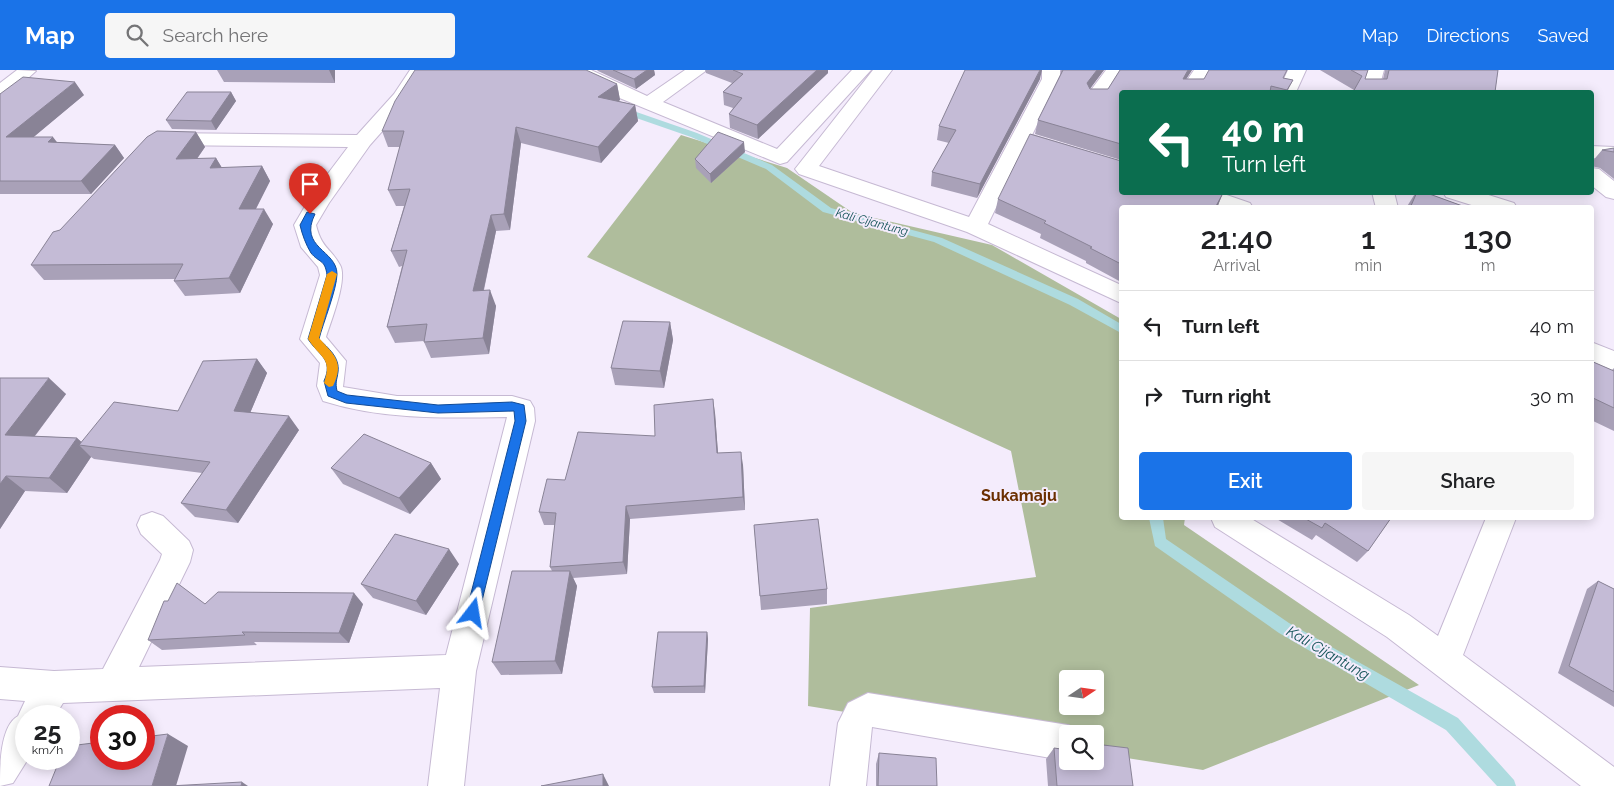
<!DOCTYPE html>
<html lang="en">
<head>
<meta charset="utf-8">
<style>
  body { margin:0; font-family:Raleway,sans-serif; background:#f6f6f6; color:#202124; height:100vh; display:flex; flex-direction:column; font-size:19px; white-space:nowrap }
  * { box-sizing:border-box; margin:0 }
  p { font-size:16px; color:#757577 }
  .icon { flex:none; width:28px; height:28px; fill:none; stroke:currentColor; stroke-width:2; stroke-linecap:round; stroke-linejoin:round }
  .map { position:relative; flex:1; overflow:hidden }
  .details { position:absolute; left:1119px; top:135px; width:475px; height:315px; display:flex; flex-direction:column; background:#fff; border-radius:5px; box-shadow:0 2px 12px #0003 }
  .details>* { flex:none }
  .hud { position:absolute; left:1119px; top:20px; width:475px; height:105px; border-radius:5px; box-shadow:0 2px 12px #0003; background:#0b6e4f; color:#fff; overflow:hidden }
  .needle { width:32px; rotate:77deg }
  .fabs { position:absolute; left:1059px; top:600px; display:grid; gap:10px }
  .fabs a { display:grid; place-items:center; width:45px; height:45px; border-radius:5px; background:#fff; box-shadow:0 2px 12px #0003; font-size:25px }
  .speed { position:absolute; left:15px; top:635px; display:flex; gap:10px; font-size:25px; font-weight:700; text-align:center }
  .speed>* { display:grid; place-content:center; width:65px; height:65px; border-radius:50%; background:#fff; box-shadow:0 2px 12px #0003; line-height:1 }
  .speed small { font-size:12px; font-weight:400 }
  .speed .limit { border:8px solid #d22; background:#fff; color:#111 }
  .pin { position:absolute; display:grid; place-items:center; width:42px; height:42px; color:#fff; margin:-51px -21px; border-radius:50% 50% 50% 0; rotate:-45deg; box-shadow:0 0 5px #0007 }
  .pin .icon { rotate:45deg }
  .me { position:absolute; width:55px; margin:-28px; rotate:14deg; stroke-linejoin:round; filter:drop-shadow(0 0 4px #0008) }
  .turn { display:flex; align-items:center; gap:18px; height:105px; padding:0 20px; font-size:22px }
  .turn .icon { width:65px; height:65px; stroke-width:2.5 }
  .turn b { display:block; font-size:35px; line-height:42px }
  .eta { display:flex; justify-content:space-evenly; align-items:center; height:85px; text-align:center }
  .eta b { font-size:30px; font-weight:600; line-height:35px }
  .action { display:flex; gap:10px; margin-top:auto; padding:10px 20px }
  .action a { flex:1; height:58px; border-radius:5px; background:#1a73e8; color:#fff; font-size:20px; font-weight:600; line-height:58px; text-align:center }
  .action a+a { background:#f6f6f6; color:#202124 }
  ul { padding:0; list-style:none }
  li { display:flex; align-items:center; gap:15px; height:70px; padding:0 20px; border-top:1px solid #e0e0e0 }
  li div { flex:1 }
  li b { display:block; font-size:19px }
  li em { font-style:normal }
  header { display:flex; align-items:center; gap:30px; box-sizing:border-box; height:70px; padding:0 25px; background:#1a73e8; color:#fff }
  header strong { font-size:24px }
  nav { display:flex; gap:28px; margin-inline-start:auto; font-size:18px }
  .search { width:350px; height:45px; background:#f6f6f6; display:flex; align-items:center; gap:12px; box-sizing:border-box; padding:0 18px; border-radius:5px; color:#757577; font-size:19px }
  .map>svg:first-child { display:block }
</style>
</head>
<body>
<header>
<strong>Map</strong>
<div class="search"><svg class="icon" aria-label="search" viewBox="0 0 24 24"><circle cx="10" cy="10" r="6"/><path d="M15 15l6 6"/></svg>Search here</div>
<nav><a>Map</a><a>Directions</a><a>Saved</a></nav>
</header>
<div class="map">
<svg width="1614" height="716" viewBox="0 0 1614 716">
  <rect width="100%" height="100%" fill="#f4ecfc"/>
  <path fill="#afbd9c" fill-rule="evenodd" d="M681 65 787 98 853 143 992 175 1121 249V448H1185L1184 455 1419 615 1203 700 1095 683V664H1068L1067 678 808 636 810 538 1036 507 1011 381 587 187ZM1068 609H1095V636H1068Z"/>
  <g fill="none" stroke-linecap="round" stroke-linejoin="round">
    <path fill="#aedbdf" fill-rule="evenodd" d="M622 37 697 63 772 95 831 138 942 168 1078 229 1121 254V263L1070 235 934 172 823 142 766 99 691 67 619 42V38Z
      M1149 448H1163L1166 469 1289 553 1458 648 1514 710 1516 716H1497L1446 660 1279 563 1155 476Z"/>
    <defs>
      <path id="street" d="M17 0 36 1 7 27 0 29V13Z
        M410 0H428L409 31 370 75 329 133 316 155C322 179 330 177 340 195 348 209 331 251 326 267L346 291 343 317 397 326H512L530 331 534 338 535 351 476 601 464 716H428L440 618 63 633 55 646H26L28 689 13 713 0 716C0 696 0 656 18 646L25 631 0 629V597L54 601 103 599 160 490 162 484 141 464 137 455 141 446 152 442 163 446 189 471 193 480 190 492 139 597 446 585 507 347C444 348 383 350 323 331L317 316 320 293 300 269 320 205 318 197 301 177 294 155 311 126 348 77 162 75 155 73 152 69 155 65 162 63 357 65 394 24Z
        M567 0H591L647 26 685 0H707L663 32 777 79 852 0H871L787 92 780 94 605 22 569 4Z
        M873 0H892L819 96 969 147 1042 9V0H1060V9L1032 65 1121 92V105L1026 76 988 154 1121 215V233L967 162 799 104 795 99 799 94Z
        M1106 0H1125L1102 32H1088L1085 28Z
        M1194 0H1212L1197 22H1179Z
        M1288 0H1306L1296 22H1278Z
        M1366 0H1384L1378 22H1359Z
        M1591 76 1614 77V89L1591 88Z
        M1591 98 1599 99 1614 111V129L1606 127 1591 115Z
        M1183 122H1218L1250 133 1253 138H1218L1186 127Z
        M1372 122H1394L1398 138H1376Z
        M1443 122H1479L1514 133 1517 138H1481L1446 127Z
        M1591 272 1614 281V302L1591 292Z
        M1211 448H1250L1409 545 1438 566 1486 448H1516L1463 585 1614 697V716H1581L1387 567 1215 457Z
        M868 623 1068 655 1080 661 1082 664H1068V691L872 657 866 716H830L838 653 848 633Z"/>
    </defs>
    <use href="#street" stroke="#c6b9d3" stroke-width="2"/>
    <use href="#street" fill="#fff" fill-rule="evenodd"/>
  </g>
  <path fill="#a9a1b8" d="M217 0H335V13L224 12Z
    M597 0H654L655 5 636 19 598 1Z
    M705 0H828V3L758 69 730 58 729 44 733 38 724 35 723 22 732 13 706 3Z
    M1061 0H1104L1090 18V19H1108L1120 0H1192L1186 9 1283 8 1293 10 1287 22H1121V90L1035 64 1038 50 1061 3Z
    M1320 0H1368L1365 9H1383L1385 0H1498L1495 22H1353L1354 20Z
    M1040 9 977 128 931 116 932 102 949 73 937 70 939 56Z
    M617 14 620 30 618 31 635 35 638 51 601 93 521 73 510 160 496 161 484 220 496 236 489 284 431 288 424 272V271L395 273 387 257 402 196 399 197 391 181 404 136H396L388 120 400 77H388L382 61Z
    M231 22 236 31 216 60 172 59 166 50Z
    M0 24 84 25 33 67 57 72 115 75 124 88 91 124H0Z
    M196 62 205 77 197 89 216 88 222 98 262 96 270 111 256 139 273 154 240 223 185 226 174 211 175 209 44 210 31 195Z
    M1614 78V109L1600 98 1591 96V93L1602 80Z
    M745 82 711 113 696 98 695 89Z
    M1416 122H1424L1468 138H1406Z
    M1222 125 1217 138H1121V212L1086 193V191L1040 168 1041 164 995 143 998 129Z
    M670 252 673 270 664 318 615 315 611 298Z
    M257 289 267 303 250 343 299 360 238 453 195 447 181 433 202 403 94 389 91 387 67 423 25 421 0 459V308L66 324 35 366 77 368 81 372 178 341Z
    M1591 291 1612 300 1614 298V361L1591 350Z
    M715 343 718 383 743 395 745 440 630 449 627 504 573 508 577 516 562 604 501 605 492 592 552 501 550 497 555 455H544L539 442 565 410 655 366Z
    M431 393 441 409 410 444 343 414 331 398Z
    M1275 448H1391L1368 481 1357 492 1316 465 1312 470Z
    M754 455 827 519V534L761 540Z
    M459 494 426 545 373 528 361 514Z
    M1598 511 1614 519V637L1558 603 1587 519Z
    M205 534H363L349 573 254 572 257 575 162 580 148 570Z
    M707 562 708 569 705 623H654L652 617Z
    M1054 678 1068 691 1133 716H1048L1046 689Z
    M879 683 937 716H876V694Z"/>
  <path fill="#898396" d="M329 0H335V13Z
    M647 0H654L655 5 636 19 634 9Z
    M817 0H828V3L758 69 757 55Z
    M1040 0H1042L1040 9 977 128 980 114Z
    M1097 0H1104L1084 27 1087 13Z
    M1188 0H1192L1178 22 1183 9Z
    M75 12 84 25 17 81 6 67Z
    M617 14 620 30 602 43 598 27Z
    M231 22 236 31 216 60 211 51Z
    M635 35 638 51 601 93 598 77Z
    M516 57 521 73 510 160 504 144Z
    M196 62 205 77 186 104 176 89Z
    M53 67 63 80 48 72Z
    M744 72 745 82 711 113 710 104Z
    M115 75 124 88 91 124 81 111Z
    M216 88 225 103 210 98Z
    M262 96 270 111 248 154 239 139Z
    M1222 125 1217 138H1215Z
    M264 139 273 154 240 223 229 208Z
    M491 145 496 161 480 237 473 221Z
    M490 220 496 236 489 284 483 268Z
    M670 252 673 270 664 318 660 301Z
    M257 289 267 303 245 355 234 341Z
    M49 308 66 324 24 380 5 365Z
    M713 329 715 343 719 397 717 383Z
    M289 346 299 360 238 453 226 440Z
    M77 368 86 376 79 375 91 387 67 423 49 408Z
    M741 382 743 395 745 440 743 427Z
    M431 393 441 409 410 444 399 428Z
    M6 406 25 421 0 459V414Z
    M626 436 630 449 627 504 623 492Z
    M449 479 459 494 426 545 416 531Z
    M570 501 577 516 562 604 555 591Z
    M354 523 363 534 349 573 339 563Z
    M707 562 708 569 705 623 704 616Z
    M168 664 188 676 176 716H152Z
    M603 704 609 716H603Z
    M242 712 248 716H241Z"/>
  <path fill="#c4bbd6" stroke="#898396" d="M415 0H586L617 14 598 27 635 35 598 77 516 57 504 144 491 145 473 221 490 220 483 268 424 272 427 254 387 257 407 180 391 181 410 119 388 120 404 61H382L395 31Z
    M613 0H647L634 9Z
    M733 0H817L757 55 729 44 742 28 723 22 743 4Z
    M965 0H1040L980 114 932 102 956 60 939 56Z
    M1063 0H1097L1087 13 1090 19H1108L1120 0H1188L1183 9H1204L1209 0H1287L1283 8 1293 10 1287 20 1271 16 1270 22H1121V74L1038 50Z
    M1351 0H1368L1365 9H1387L1389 0H1498L1495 22H1353L1362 6Z
    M23 7 75 12 6 67H53L48 72 115 75 81 111H0V24Z
    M187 22H231L211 51 166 50Z
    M157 61 196 62 176 89 216 88 210 98 262 96 239 139H264L229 208 174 211 183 194 31 195 53 162 60 160 147 67Z
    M718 62 744 72 710 104 695 89Z
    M1030 64 1121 91V122H1215L1222 125 1215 138H1121V194L1090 178 1092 177 1044 153 1046 151 998 129Z
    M1614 78V82L1602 80Z
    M1417 122H1424L1468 138H1410Z
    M623 251 670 252 660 301 611 298Z
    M257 289 234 341 289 346 226 440 181 433 210 392 79 375 114 332 178 341 203 291Z
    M1591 291 1614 301V338L1591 327Z
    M0 308H49L5 365 77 368 49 408 6 406 0 414Z
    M713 329 717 383 741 382 743 427 626 436 623 492 550 497 556 443 539 442 547 409 565 410 578 362 655 366 654 335Z
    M364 364 431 393 399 428 331 398Z
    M1304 448H1391L1368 481 1325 453 1322 458Z
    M818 449 827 519 760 526 754 455Z
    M395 464 449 479 416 531 361 514Z
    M512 501H570L555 591 492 592Z
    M1598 511 1614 519V622L1569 596Z
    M177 513 205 534 218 522 354 523 339 563 242 562 245 565 148 570 164 531H168Z
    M658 562H707L704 616 652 617Z
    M168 664 152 716H49L60 689H69V676L101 672V689H144V667Z
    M1095 674 1128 678 1133 716H1057L1054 678 1068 680V691H1095Z
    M879 683 936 688 937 716H878Z
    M603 704V716H541Z
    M242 712 241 716H169Z"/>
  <path fill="#1a73e8" stroke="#114b97" d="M307 142 315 144C298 178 337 180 337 204 337 219 323 253 319 269 328 278 340 287 338 302 337 310 335 312 337 321L347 325 438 335 512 332 524 335 526 351 478 547 473 549 468 547 466 543 515 351 514 341 438 343 346 333 328 326 324 311C334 289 319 286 308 269L327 205C325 189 319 193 311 183 306 175 302 164 300 155Z"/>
  <path fill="#f59e0b" d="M332 201 337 204 319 268C334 285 345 292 333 316L329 317 324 313C333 288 320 288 308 269L327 204Z"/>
  <g text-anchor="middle" stroke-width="4" stroke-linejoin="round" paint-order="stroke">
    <g font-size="12" font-style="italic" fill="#155459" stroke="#f4ecfc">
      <text transform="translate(872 152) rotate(15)" y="4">Kali Cijantung</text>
    </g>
    <g font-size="15" font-style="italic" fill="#155459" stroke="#f4ecfc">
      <text transform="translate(1328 583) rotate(30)" y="5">Kali Cijantung</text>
    </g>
    <g font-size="16" font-weight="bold" fill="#6b2f00" stroke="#f4ecfc">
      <text x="1019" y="431">Sukamaju</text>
    </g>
  </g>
</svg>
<div class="fabs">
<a><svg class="needle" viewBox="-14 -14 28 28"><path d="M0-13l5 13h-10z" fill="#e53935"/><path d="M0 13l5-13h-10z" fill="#757577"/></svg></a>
<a><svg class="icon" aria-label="search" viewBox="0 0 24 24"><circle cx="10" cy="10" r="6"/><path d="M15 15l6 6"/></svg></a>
</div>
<div class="speed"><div>25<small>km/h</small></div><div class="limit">30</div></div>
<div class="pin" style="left:310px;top:144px;background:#d93025"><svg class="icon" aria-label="arrive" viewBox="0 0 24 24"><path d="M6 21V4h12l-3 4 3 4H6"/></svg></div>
<svg class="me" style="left:473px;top:543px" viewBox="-20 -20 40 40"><path d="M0-17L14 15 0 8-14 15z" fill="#1a73e8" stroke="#fff" stroke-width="4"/></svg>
<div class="hud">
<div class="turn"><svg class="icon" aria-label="left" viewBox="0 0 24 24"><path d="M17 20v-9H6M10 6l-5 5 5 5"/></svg><div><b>40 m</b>Turn left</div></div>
</div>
<section class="details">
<div class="eta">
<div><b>21:40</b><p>Arrival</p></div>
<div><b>1</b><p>min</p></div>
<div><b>130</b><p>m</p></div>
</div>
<ul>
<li><svg class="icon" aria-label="left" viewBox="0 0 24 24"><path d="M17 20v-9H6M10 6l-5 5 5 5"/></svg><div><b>Turn left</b></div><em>40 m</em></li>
<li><svg class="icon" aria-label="right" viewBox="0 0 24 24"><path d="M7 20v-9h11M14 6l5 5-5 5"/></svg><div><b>Turn right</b></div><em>30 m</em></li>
</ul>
<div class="action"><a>Exit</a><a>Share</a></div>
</section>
</div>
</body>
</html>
